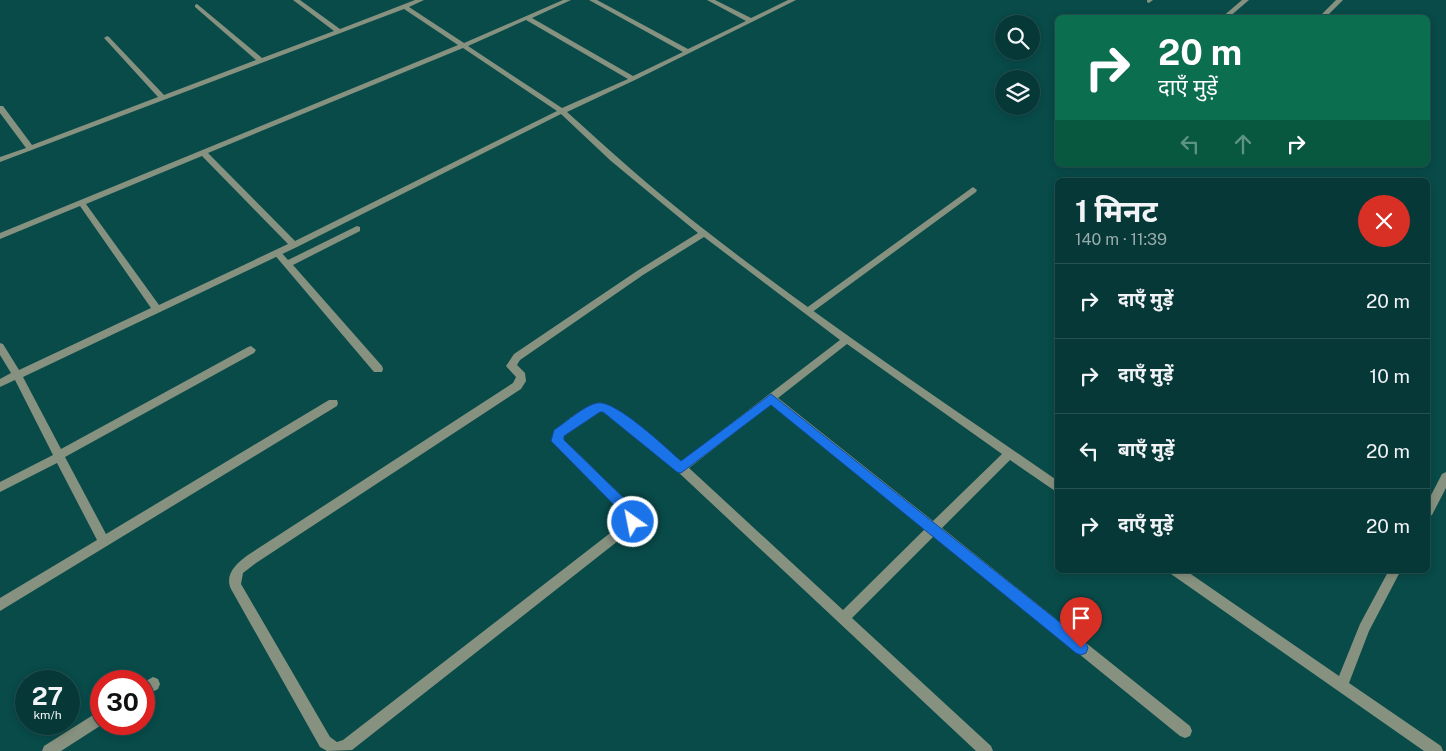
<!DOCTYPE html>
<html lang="hi">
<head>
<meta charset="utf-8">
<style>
  body { margin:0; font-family:"Public Sans","Noto Sans Devanagari",sans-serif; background:#0f3f3f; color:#f1f3f6; height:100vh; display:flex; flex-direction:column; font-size:19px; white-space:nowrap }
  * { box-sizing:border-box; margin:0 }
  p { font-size:16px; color:#98acad }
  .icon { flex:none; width:28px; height:28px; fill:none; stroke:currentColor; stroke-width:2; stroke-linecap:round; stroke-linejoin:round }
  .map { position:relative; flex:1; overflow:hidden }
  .panel { position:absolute; left:1055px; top:178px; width:375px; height:395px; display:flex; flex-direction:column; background:#063837; border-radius:8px; box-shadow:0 2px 8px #0003,0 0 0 1px #275252 }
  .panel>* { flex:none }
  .hud { position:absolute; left:1055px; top:15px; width:375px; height:152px; border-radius:8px; box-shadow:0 2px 8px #0003,0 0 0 1px #275252; background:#0b6e4f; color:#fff; overflow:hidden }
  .fabs { position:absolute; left:995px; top:15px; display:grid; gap:10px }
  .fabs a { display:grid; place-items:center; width:45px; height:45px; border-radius:50%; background:#063837; box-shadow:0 2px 8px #0003,0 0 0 1px #275252; font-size:25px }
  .speed { position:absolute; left:15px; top:670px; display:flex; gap:10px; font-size:25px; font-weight:700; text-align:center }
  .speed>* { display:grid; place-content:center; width:65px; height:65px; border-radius:50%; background:#063837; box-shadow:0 2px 8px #0003,0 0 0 1px #275252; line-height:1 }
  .speed small { font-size:12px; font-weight:400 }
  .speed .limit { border:8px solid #d22; background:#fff; color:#111 }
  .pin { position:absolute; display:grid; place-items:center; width:42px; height:42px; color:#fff; margin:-51px -21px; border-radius:50% 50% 50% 0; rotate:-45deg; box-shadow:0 0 5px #0007 }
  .pin .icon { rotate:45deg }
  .me { position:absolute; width:55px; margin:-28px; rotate:327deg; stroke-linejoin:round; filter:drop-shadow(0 0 4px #0008) }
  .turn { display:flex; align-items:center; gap:18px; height:105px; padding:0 20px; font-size:22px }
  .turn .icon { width:65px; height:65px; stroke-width:2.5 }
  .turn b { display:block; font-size:35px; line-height:42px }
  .lanes { display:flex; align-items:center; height:48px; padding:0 20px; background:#0003; justify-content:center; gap:25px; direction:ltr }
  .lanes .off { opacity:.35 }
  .round { display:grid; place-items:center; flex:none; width:52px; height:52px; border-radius:26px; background:#0f3f3f }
  .overview { display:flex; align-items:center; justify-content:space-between; height:85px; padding:0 20px }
  h1 { font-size:30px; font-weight:700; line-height:38px }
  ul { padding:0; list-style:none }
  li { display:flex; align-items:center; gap:15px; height:75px; padding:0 20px; border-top:1px solid #275252 }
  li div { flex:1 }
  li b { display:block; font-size:19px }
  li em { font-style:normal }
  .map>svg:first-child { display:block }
</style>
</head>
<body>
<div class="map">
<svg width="1446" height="751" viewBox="0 0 1446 751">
  <rect width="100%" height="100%" fill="#084b49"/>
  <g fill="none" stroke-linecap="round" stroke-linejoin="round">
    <path fill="#87917f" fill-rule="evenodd" d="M973 187 977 190 976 192 811 313H805L803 311 805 309Z
      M357 226 360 227V231L293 265 382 366 383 369 382 372H374L273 253 274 251H280L288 260Z"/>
    <path fill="#87917f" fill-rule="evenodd" d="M293 0H300L340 29 415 0H424L409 7 464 43 563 0H571L532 18 633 76 683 52 589 0H597L688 49 746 21 707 0H715L751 18 788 0H796L635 80 567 112C608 149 649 186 692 220 810 313 935 396 1058 481V493L1010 460 942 528 1190 726 1192 731 1190 736 1185 738 1180 736 934 536 852 618 991 746 993 751H976L677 471 612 417C609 414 606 412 602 412 588 412 573 428 564 436V440L636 510 639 522 637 526 352 750 327 751 320 747 231 589C224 574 237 563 248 555L513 383 516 377 506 366 514 354 637 271 698 233 611 161 561 114 297 247 23 377 61 449 248 347 251 346 256 350 254 353 65 457 106 534 329 400H337L338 403 337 406 0 611V598L97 540 57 463 0 492V482L53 455 15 380 0 387V379L11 373 0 355V343L3 344 19 370 151 308 80 206 0 239V233L458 45 404 9 0 162V157L26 148 0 113V106H3L32 145 158 97 105 39 104 38 107 36 109 37 164 95 256 60 195 7V5L197 4 262 58 334 31ZM526 20 628 79 562 108 468 46ZM463 48 557 111 295 241 208 153ZM202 156 288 244 159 305 86 204ZM704 237 840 340 681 462 611 406C592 399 556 422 553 441L554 444 627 516V520L343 740 337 742 330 737 241 584 243 573 256 563 521 389 526 381 525 373 517 365 520 360 643 275ZM847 344 1002 454 933 521 778 398ZM771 404 925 529 843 610 689 468Z
      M1147 0H1153L1149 3 1147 2Z
      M1242 0H1249L1228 18H1221Z
      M1336 0H1343L1325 18H1318Z
      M1446 472V488L1432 515 1428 516V501L1442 474Z
      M1169 570H1185L1339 676 1360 624 1389 570H1401L1369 631 1349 683 1441 746 1443 751H1424L1171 574Z
      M153 677 158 679 160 684 158 689 144 697V682Z
      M101 710V724H103L61 751H42L44 746Z"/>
  </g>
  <path fill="#1a73e8" stroke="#114b97" d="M771 394 1086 643 1088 648 1086 653 1081 655 1076 653 771 405 681 473 677 472 603 412H600L564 436V440L636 510 640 522 638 527 633 528 629 527 626 517 551 441 554 430C565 423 585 405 597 403 615 399 666 448 681 461Z"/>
</svg>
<div class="fabs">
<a><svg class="icon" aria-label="search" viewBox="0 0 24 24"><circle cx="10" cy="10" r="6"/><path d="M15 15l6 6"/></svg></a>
<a><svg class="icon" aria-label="layers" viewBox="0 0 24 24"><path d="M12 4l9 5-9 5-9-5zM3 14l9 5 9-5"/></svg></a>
</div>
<div class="speed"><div>27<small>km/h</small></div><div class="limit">30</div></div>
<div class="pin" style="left:1081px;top:648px;background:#d93025"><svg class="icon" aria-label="arrive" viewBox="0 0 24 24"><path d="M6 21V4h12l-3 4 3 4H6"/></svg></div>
<svg class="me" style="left:633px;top:522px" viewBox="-20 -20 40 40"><circle r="17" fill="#1a73e8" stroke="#fff" stroke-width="3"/><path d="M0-11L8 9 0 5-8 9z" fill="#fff"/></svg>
<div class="hud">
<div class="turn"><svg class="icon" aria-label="right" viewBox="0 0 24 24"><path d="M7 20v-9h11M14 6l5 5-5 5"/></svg><div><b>20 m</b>दाएँ मुड़ें</div></div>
<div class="lanes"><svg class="icon off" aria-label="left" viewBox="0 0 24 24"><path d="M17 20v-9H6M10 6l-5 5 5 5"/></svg><svg class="icon off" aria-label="ahead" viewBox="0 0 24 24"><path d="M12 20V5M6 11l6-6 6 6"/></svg><svg class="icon" aria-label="right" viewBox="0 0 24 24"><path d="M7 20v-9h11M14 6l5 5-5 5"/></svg></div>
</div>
<section class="panel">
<div class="overview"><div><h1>1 मिनट</h1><p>140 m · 11:39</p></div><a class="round" style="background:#d93025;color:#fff"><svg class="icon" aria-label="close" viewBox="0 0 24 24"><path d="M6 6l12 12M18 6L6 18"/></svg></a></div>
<ul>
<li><svg class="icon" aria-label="right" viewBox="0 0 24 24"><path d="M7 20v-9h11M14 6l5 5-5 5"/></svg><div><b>दाएँ मुड़ें</b></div><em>20 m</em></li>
<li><svg class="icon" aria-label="right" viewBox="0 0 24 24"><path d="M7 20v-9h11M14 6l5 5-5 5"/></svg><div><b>दाएँ मुड़ें</b></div><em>10 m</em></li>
<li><svg class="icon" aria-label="left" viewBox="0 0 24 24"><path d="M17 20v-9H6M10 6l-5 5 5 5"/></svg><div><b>बाएँ मुड़ें</b></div><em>20 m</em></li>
<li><svg class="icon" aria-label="right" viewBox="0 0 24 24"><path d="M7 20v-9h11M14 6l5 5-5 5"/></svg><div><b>दाएँ मुड़ें</b></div><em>20 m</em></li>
</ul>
</section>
</div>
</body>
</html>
